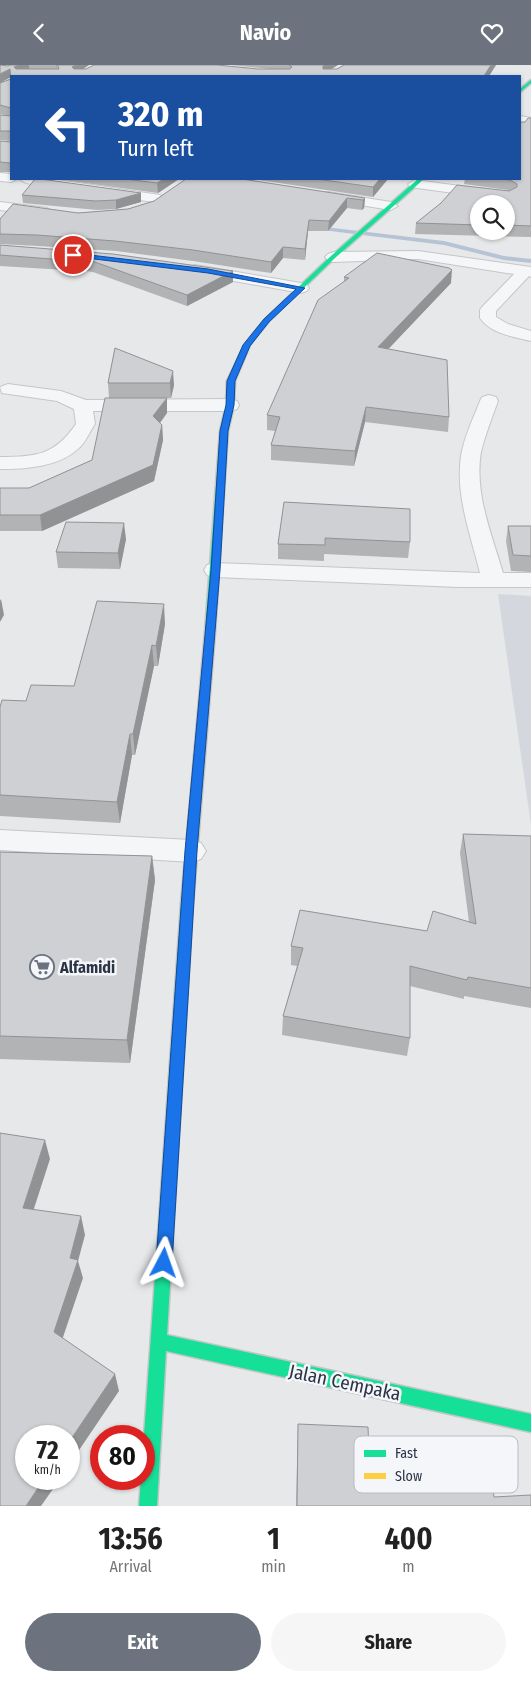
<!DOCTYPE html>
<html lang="en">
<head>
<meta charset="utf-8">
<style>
  body { margin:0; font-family:"Fira Sans Condensed",sans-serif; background:#f6f6f6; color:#222; height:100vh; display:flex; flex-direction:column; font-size:19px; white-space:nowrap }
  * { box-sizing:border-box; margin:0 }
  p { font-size:16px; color:#767676 }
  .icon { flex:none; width:28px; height:28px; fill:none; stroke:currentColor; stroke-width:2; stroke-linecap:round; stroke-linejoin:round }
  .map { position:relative; height:1441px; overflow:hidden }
  .panel { display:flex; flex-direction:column; background:#fff; flex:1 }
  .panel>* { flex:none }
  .guide { position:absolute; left:10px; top:10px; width:511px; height:105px; border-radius:0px; box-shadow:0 1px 4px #0004; background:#1a4fa0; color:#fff; overflow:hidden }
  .tools { position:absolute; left:470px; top:130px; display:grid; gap:10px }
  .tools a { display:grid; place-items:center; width:45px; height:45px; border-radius:50%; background:#fff; box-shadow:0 1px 4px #0004; font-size:25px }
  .speed { position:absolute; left:15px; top:1360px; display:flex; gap:10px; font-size:25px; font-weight:700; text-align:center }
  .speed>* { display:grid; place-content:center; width:65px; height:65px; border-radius:50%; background:#fff; box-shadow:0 1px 4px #0004; line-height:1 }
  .speed small { font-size:12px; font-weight:400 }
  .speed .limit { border:8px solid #d22; background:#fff; color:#111 }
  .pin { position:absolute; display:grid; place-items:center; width:42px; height:42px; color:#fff; margin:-21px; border:2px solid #fff; border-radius:50%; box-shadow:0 1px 5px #0007 }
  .me { position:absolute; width:55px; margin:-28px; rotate:4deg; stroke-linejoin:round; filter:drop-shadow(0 0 4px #0008) }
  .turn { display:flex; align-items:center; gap:18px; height:105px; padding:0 25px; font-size:22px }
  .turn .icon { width:65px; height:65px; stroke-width:2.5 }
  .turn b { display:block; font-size:35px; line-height:42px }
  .eta { display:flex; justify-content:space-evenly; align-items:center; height:85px; text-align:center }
  .eta b { font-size:30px; font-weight:700; line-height:35px }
  .primary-button { display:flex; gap:10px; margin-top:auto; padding:10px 25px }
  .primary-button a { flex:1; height:58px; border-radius:30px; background:#6c737f; color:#fff; font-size:20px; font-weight:700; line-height:58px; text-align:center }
  .primary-button a+a { background:#f6f6f6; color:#222 }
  header { display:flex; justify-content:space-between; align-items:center; height:65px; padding:0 25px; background:#6c737f; color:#fff; font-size:22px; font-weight:700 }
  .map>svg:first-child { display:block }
</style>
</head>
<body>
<header><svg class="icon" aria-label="back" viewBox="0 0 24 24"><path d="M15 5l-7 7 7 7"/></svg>Navio<svg class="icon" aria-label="heart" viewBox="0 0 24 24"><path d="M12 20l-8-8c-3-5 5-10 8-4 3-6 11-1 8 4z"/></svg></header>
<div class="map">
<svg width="531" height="1441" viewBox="0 0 531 1441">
  <rect width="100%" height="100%" fill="#e6e8ea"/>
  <path fill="#d4d7dd" d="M498 529 531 531V760Z"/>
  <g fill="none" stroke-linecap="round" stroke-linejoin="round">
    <path fill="#b4c4d5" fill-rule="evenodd" d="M316 161 444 176 504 191 531 194V198L504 195 444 180 314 164 313 163Z"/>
    <defs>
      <path id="street" d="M520 51 531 53V61L520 59Z
        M0 108 11 109V114H17L11 117 0 116Z
        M19 114H51L160 130 167 134 160 138 26 118Z
        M415 115 490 125 497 129 490 133 410 122 408 119Z
        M328 127 391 137 398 141 391 145 323 134 321 131 323 128Z
        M0 137 47 143 54 147 47 151 0 145Z
        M418 186 531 202V212L529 211 496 246V252L508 259 531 266V276C514 272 491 269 480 253V245L482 242 514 209 418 194 333 197 328 195 325 192 328 189 333 187Z
        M195 200 301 218 307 220 309 223 307 226 301 228 190 208 187 205 190 202Z
        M8 319 61 326 86 335 230 334 237 336 239 340 237 344 230 346H93L95 359C90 366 87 375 80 382 60 402 27 404 0 404V392C36 392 55 390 76 359L74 344 57 336 2 328 0 322Z
        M489 330 496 332 498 336C492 353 485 370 481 387 474 428 492 470 503 508H531V522H459L215 512 207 510 204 505 207 500 215 498 480 508C471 471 455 430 461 391 464 372 473 354 480 336L482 332Z
        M0 765 191 775 201 778 206 786 201 794 191 797 0 785Z"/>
      <path id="fast" d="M531 15V18L520 27V24Z
        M418 114H424L335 193 269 256 250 280 235 316 234 340 228 366 215 567 213 569H207L205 567 220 366 226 340 227 316 245 279 265 254 331 191Z
        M187 834 191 836 193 839 167 1270 531 1349V1367L166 1286 157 1441H139L141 1414H144V1371L181 839 183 836Z"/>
      <path id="slow" d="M210 564 215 567 193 839 191 842H183L181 839 205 567Z"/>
    </defs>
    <use href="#street" stroke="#c4c6c8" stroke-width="2"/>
    <use href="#fast" stroke="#c4c6c8" stroke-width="3"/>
    <use href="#slow" stroke="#c4c6c8" stroke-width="3"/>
    <use href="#street" fill="#f5f6f7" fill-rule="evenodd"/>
    <use href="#fast" fill="#16e098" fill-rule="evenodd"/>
    <use href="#slow" fill="#ffcf43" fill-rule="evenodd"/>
  </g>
  <path fill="#b1b3b5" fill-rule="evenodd" d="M10 0H89L82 4H270L231 0H338L331 4H337L344 0H496L489 11H11V107H0V76L11 77V76L0 75V50L10 51 0 49V18L11 14 8 1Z
    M531 53V172L415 169 416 158 510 126 508 125 464 119 465 114H520L525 57ZM479 139H506V166H479Z
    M56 114H179L158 128Z
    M253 114H388L373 132Z
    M141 128V137L116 144 97 145 23 138 22 130Z
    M365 133 364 143 362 145 347 143 328 166H308L305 195 283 193 271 208 193 196 116 186 38 181 0 179V154L128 144 154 136Z
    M0 180 233 217 187 241 93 207 67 203 65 205 0 201Z
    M344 212 451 218 388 284 449 352 448 367 365 357 354 401 271 395V380L275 366 267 365V350L344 216Z
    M115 283 174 320 171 333H109L108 318Z
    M167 333V348L160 358 162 360 163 375 154 416 42 466H0V423H29L92 395Z
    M284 437 410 477 408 493 324 489V496L278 494V479Z
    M508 461H531V507L511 506 506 476Z
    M126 474 120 504 58 503 56 487Z
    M165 559 158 601H154L135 690H132L120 758 0 751V642L26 636 74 621Z
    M463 769 531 771V943L464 931V934L410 921V973L407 991 282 970 283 951 297 901 291 900V881L427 866 469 857 460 788Z
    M0 787 152 791 155 815 130 998 0 994Z
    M298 1359 369 1389 494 1432 531 1441H296Z"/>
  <path fill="#909294" d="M19 0H29V4L15 11 14 2Z
    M76 0H89L73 11 72 2Z
    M325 0H338L323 9V1Z
    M491 0H496L489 11H484Z
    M10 4 11 12 0 18V9Z
    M164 114H179L158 128 157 118Z
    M380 114H388L373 132V122Z
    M141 128V137L116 144V135Z
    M347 133V143L328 166 329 156Z
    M365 133 364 143 362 145 363 135Z
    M309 155 308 166 305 195V184Z
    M283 182V193L271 208V197Z
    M66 193 67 203 65 205 64 195Z
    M452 205 451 218 377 296 378 282Z
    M233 206V217L187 241V230Z
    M173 306 174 320 171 333 170 318Z
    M167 333V348L154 366 153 351Z
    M366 342 365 357 354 401 355 386Z
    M162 360 163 375 154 416 42 466 40 450Z
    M124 458 126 474 120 504 118 488Z
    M1 534 4 550 0 557V536Z
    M164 539 165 559 158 601 156 581Z
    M152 580 154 601 135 690 133 669Z
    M130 669 132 690 120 758 117 737Z
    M152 791 155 815 130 998 127 975Z
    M45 1075 50 1094 28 1162 23 1143Z
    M81 1151 85 1170 78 1196 83 1213 59 1284 54 1267 70 1193Z
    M115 1309 119 1326 69 1400V1377Z
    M44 1414H60L41 1441H26Z"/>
  <path fill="#ced0d3" stroke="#909294" d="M0 0 8 1 10 0H19L14 2 16 4H59L58 1 56 0H76L72 2 74 4H86L94 0H217L258 4H290L292 2 289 0H325L323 1V4H337L344 0H491L484 11H11V43L0 40V18L11 14 10 4 0 9Z
    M11 45V97L10 98 0 97V76L11 77V66H0V50L11 51Z
    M528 53H531V161L506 160V139H479V160L416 158 441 138 457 120 509 126 517 122V119L510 115 501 114H520V57H525Z
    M35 114H41L141 128 116 135 96 136 22 130Z
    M126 114H164L157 118Z
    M186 114H242L365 133 363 135 347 133 329 156 309 155 305 184 283 182 271 197 193 185 115 176 37 170 0 169V154L13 139 78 148 128 144 154 136Z
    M317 114H380L373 122Z
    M0 180 113 189 233 206 187 230 92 196 66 193 64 195 0 190Z
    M377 188 449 203 452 205 378 282 447 295 449 352 366 342 355 386 271 380 280 352 267 350 318 235 349 213 344 212Z
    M115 283 173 306 170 318H108Z
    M105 333H167L153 351 162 360 153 400 40 450H0V423H29L92 395Z
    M284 437 410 444V477L325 473V480L278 479Z
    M66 457 124 458 118 488 56 487Z
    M508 461H531V491L513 490Z
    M97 536 164 539 156 581 152 580 133 669H130L117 737 0 730V642L2 635 26 636 31 620 74 621Z
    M463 769 531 771V923L468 912 467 915 410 901V973L283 951 303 883 291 881 300 845 427 866 433 846 476 859Z
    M0 787 152 791 127 975 0 971Z
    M0 1068 45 1075 23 1143 81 1151 70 1193 78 1195 54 1267 115 1309 69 1377V1371H26V1414H44L26 1441H0Z
    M298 1359 368 1362 369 1389 488 1388 494 1432 531 1430V1441H297Z"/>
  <path fill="#1a73e8" stroke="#114b97" d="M73 188 208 204 305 223 269 257 250 281 235 316 234 340 228 366 220 505 197 786 172 1198 170 1203 164 1205 158 1203 156 1198 185 786 211 505 220 366 226 340 227 316 243 280 264 254 296 224 208 208 70 191Z"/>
  <defs>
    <symbol id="supermarket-ring" viewBox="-11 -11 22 22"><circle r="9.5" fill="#f4f6f9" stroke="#6c737f" stroke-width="1.5"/><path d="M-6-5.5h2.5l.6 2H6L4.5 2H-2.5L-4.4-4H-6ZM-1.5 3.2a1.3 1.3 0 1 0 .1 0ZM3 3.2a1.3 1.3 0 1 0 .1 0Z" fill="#6c737f"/></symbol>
  </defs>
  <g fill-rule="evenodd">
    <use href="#supermarket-ring" x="28" y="888" width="28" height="28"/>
  </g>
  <g text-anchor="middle" stroke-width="5" stroke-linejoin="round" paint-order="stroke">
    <g font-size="16" font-weight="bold" fill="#2b3445" stroke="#f4f6f9" text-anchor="start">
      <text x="60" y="908">Alfamidi</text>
    </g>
    <g font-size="19" fill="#2b3445" stroke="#f4f6f9">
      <text transform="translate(345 1317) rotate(12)" y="7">Jalan Cempaka</text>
    </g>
  </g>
  <rect x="354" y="1371" width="164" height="57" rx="8" fill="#f4f6f9" stroke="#b8bcc3" stroke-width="1"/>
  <rect x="364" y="1385" width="22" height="7" fill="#16e098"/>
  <rect x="364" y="1408" width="22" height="6" fill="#ffcf43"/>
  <g font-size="14" fill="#2b3445">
    <text x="395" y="1393">Fast</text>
    <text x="395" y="1416">Slow</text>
  </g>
</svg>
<div class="tools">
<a><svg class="icon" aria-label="search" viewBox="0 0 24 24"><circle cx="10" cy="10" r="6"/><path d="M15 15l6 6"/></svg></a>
</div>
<div class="speed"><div>72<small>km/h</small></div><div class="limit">80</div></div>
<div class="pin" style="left:73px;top:190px;background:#d93025"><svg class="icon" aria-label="arrive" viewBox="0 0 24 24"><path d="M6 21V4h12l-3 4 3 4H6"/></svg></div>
<svg class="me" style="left:164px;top:1198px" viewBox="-20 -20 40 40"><path d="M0-17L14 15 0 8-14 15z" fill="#1a73e8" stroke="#fff" stroke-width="4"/></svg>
<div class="guide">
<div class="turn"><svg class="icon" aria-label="left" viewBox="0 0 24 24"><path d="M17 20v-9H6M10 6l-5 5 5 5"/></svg><div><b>320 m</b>Turn left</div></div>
</div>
</div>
<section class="panel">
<div class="eta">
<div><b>13:56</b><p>Arrival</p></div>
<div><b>1</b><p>min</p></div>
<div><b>400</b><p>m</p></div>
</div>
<div class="primary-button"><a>Exit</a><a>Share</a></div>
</section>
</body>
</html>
